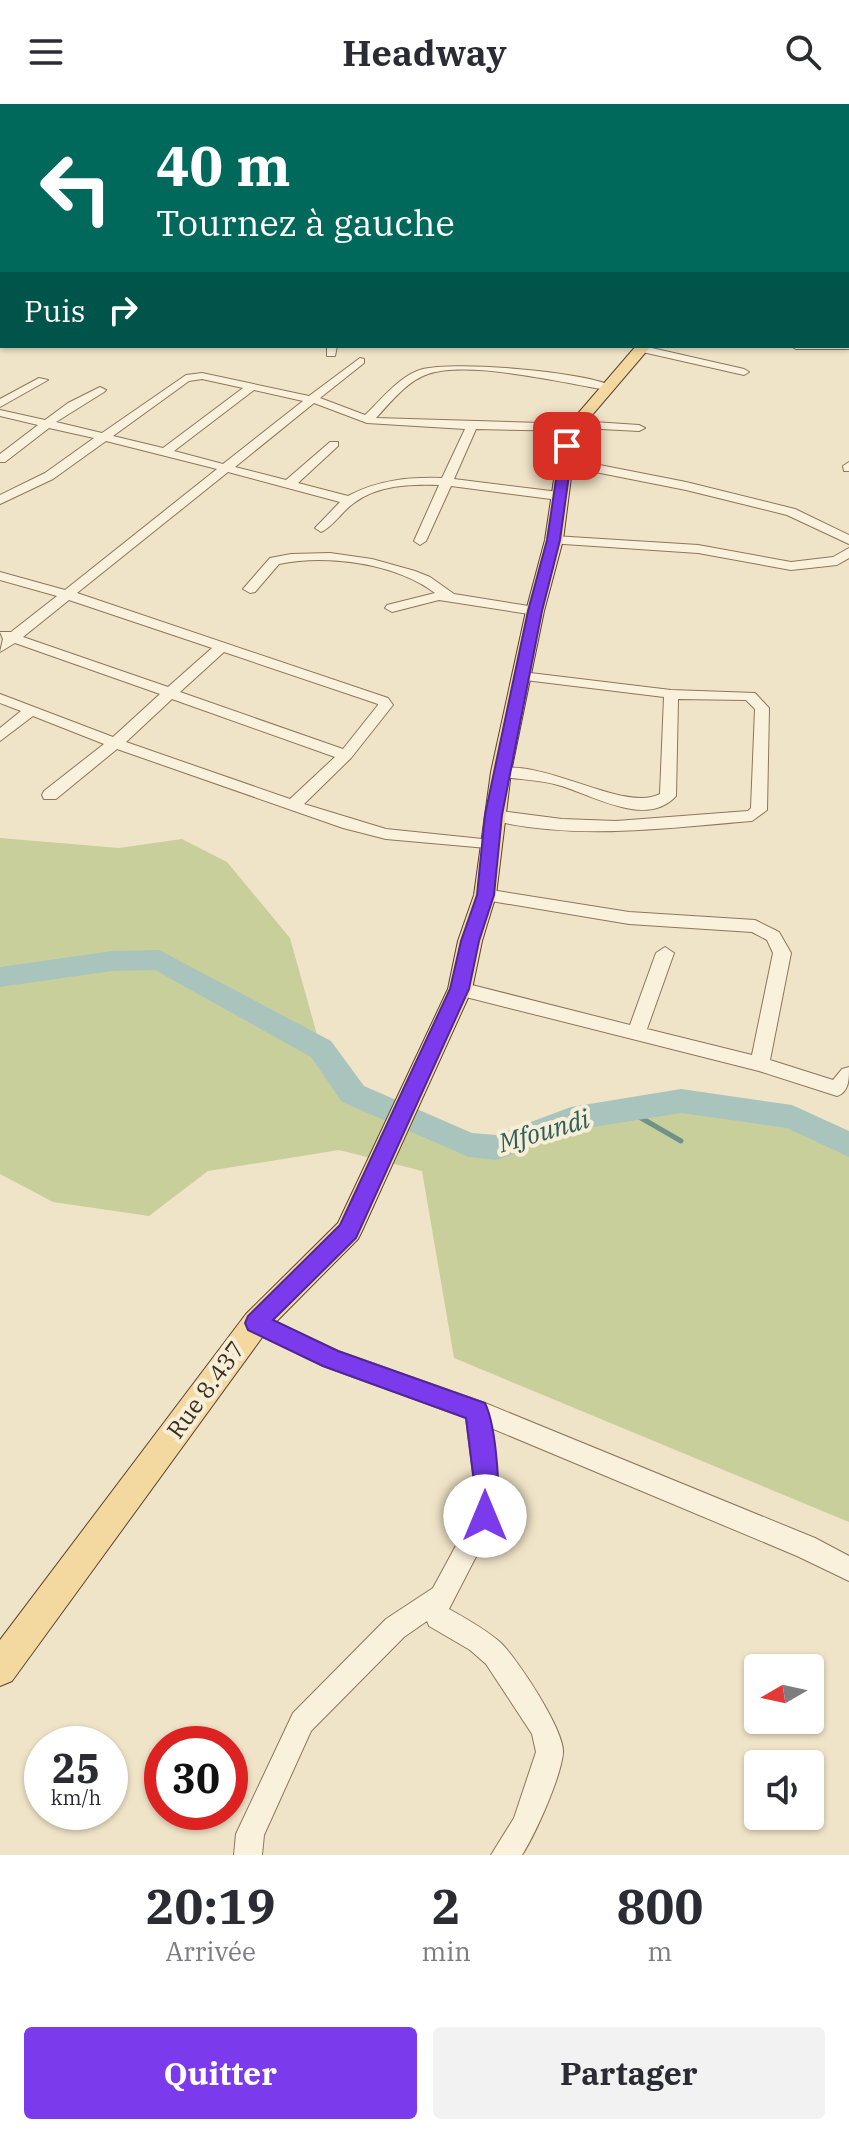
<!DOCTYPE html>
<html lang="fr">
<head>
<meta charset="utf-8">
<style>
  body { margin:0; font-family:"IBM Plex Serif",serif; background:#f2f2f3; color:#2b2b33; height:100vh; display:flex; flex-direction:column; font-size:30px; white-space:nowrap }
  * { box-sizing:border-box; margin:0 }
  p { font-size:26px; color:#7c7c81 }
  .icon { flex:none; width:44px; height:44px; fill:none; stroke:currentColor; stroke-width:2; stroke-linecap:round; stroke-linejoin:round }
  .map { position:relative; height:1751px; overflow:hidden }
  .drawer { display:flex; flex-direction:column; background:#fff; flex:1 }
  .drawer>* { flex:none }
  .guide { position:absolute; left:0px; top:0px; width:850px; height:244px; box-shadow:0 2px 6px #0004; background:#00695c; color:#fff; overflow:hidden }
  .needle { width:52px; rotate:261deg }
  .buttons { position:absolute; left:744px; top:1550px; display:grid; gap:16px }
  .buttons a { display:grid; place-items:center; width:80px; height:80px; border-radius:8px; background:#fff; box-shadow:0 2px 6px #0004; font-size:40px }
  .speed { position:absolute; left:24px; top:1622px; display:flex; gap:16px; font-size:40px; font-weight:700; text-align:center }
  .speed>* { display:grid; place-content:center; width:104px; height:104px; border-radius:50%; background:#fff; box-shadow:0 2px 6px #0004; line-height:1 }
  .speed small { font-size:20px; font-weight:400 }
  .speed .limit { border:12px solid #d22; background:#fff; color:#111 }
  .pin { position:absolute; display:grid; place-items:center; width:68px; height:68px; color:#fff; margin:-34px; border-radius:16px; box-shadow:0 4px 12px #0006 }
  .me { position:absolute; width:88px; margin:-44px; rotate:0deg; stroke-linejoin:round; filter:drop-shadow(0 0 6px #0008) }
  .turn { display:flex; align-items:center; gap:28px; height:168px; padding:0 24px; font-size:36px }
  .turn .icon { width:104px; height:104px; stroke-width:2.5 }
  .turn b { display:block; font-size:56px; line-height:68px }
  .then { display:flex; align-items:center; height:76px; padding:0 24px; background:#0003; gap:16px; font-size:30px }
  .eta { display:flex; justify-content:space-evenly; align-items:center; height:136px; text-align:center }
  .eta b { font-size:48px; font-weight:700; line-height:56px }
  .primary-button { display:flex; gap:16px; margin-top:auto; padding:16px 24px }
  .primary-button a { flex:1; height:92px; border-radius:8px; background:#7c3aed; color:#fff; font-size:32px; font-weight:700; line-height:92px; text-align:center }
  .primary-button a+a { background:#f2f2f3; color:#2b2b33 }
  header { display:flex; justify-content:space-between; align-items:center; height:104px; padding:0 24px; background:#fff; font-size:36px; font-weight:700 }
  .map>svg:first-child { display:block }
</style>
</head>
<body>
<header><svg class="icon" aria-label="menu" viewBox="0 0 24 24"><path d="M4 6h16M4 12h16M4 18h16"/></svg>Headway<svg class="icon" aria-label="search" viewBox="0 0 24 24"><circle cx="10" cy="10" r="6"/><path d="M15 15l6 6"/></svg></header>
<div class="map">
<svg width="849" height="1751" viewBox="0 0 849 1751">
  <rect width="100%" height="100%" fill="#f0e4c8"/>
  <path fill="#c9cf9b" d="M0 734 119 744 182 735 227 758 290 834 321 945 353 990 469 1041 497 1044 571 1015 681 997 792 1013 849 1041V1418L454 1254 422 1067 339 1046 208 1067 149 1112 53 1098 0 1070Z"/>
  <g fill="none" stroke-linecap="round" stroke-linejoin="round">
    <path stroke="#6f938a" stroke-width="5" d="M629 1007 681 1037"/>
    <path fill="#a9c4bc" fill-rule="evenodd" d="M159 846 331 937 364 982 472 1029 496 1031 571 1003 681 985 792 1001 849 1027V1053L787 1024 681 1009 574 1026 497 1056 469 1053 342 998 311 953 155 866 112 867 0 883V863L112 847Z"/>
    <defs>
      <path id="minor" d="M510 0H518L519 2H511Z
        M659 0H667L668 2H660Z
        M2 57V65L0 66V58Z
        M0 119H2V125H0Z
        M2 171V180L0 181V172Z
        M848 180H849V186H848Z
        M848 239 849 245H796L791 242H848Z
        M327 242H337L335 252H327Z
        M643 242 744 265 749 268 744 271 638 247V243Z
        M360 254 364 255V259L320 294 365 311C381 296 396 276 417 267 445 255 590 268 614 283L608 286C563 279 470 256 428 270 407 277 391 298 376 314L573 320 578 317 639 321 645 324 639 327 582 324 576 327 476 325 454 375 559 388 565 392 559 396 451 382 426 437 420 441 414 437 439 381C410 380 378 381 354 399 342 407 334 422 321 428L315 424 340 398 228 368 77 489 388 594 393 601 351 654 304 700 386 725 492 736 500 741 498 745 386 735 343 724 117 645 56 695H44L42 691 44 687 104 640 33 612 0 637V624L21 607 0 599V590L113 633 160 590 15 539 0 548 3 535 0 528H11L57 492 0 476V468L65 486 217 365 106 337 53 375 0 400V391L45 369 94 334 49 324 5 358H0V350L38 321 0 312V306L45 316 68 299 100 283 106 286 104 288 56 318 102 329 186 271 202 269 309 292ZM202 275 243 284 163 344 113 332 189 277ZM254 286 303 297 223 360 174 347ZM314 299 367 319 465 325 442 374C408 373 378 376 348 392L298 379 338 342V338H330L286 376 235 363ZM69 496 212 544 168 583 23 533ZM224 548 378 600V601L343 645 180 588ZM172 595 335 653 290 695 126 638Z
        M39 274 48 276 0 303V295Z
        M564 354 686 378 795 405 849 431V440L787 411 686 386 560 361 558 358Z
        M849 358V367H844L843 362Z
        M554 432 698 441 791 458 833 453 849 444V454L837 461 791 466 698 449 549 439V433Z
        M330 449 372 455 415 467 430 473 454 490 535 503 542 507 535 511 439 496 392 508 385 504 387 501 435 489C395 459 327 450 279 460L255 488 250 489 243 485 270 454 291 450Z
        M522 568 671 586 755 589 769 604 767 706 752 717C665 724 573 737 487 715L485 711 493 706 562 715 616 717 748 707 751 704 755 605 746 596 678 595 676 692C646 725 591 690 558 681 537 675 516 676 495 671L493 668 495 665C545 654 624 709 660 690L664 593 517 575V569Z
        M485 785 629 808 755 816 779 828 791 849 770 956 833 976 842 965 849 963C849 976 849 988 837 992L759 967 454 890 451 885 454 880 460 878 630 921 656 849 665 843 674 849 647 925 752 951 773 849 767 836 752 828 629 820 479 795 476 791 479 787Z
        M256 1209 338 1247 485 1299 815 1434 849 1452V1477L797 1452 491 1324 499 1386 497 1412 449 1505C467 1515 485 1525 500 1538 517 1554 565 1627 563 1649 561 1673 535 1731 522 1751H491L514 1714 536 1648 532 1630 486 1560 470 1546 429 1522 427 1517 404 1533 311 1627 264 1731 262 1751H234L236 1730 293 1609 386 1515 433 1484 473 1410 475 1386 466 1314 323 1262 248 1226 245 1219 248 1212Z"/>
      <path id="major" d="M470 0H481L482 2H471Z
        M490 0H500V2H490Z
        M636 242H651L587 317 575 342 563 436 544 507 511 668 496 791 482 837 472 885 362 1127 358 1135 266 1228 12 1577 0 1582V1536L246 1210 338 1119 448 885 458 837 474 791 491 668 526 507 545 436 559 342 575 313Z"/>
      <path id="highway" d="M6 0H24L4 2Z
        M451 0H465L467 2H453Z"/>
    </defs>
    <use href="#minor" stroke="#8d765c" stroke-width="2"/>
    <use href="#major" stroke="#5b4430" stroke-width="2"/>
    <use href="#highway" stroke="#5b4430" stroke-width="2"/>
    <use href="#minor" fill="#faf1dc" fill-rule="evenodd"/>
    <use href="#major" fill="#f3d9a0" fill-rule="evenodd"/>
    <use href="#highway" fill="#e0a458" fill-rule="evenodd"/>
  </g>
  <path fill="#7c3aed" stroke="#51269a" stroke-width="2" d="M567 338 573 342 560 436 542 507 502 711 494 791 479 837 469 885 356 1134 273 1216 338 1247 485 1299C496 1322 503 1398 494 1420L485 1424 476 1420 473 1412 475 1386 466 1314 323 1262 248 1226 245 1219 248 1212 340 1121 450 885 461 837 477 791 485 711 528 507 547 436 561 342Z"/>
  <g text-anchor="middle" stroke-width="8" stroke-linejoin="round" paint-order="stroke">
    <g font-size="24" fill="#3d2e20" stroke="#f7eed8">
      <text transform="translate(206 1286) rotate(-54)" y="8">Rue 8.437</text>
    </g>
    <g font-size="26" font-style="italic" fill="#2f5d5a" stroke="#f7eed8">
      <text transform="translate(544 1027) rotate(-16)" y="9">Mfoundi</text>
    </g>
  </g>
</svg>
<div class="buttons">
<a><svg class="needle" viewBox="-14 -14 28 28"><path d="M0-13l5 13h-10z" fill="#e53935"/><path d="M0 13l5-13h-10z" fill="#7c7c81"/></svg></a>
<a><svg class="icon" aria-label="sound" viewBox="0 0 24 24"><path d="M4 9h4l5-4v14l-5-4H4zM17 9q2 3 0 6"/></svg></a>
</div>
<div class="speed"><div>25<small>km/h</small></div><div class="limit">30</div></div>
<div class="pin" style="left:567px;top:342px;background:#d93025"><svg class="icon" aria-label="arrive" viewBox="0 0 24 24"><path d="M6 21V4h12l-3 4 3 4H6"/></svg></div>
<svg class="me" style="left:485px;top:1412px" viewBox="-20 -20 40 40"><circle r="19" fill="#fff"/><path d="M0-13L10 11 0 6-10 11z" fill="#7c3aed"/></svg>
<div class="guide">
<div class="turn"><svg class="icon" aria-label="left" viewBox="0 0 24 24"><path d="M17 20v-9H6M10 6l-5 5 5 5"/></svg><div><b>40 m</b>Tournez à gauche</div></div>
<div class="then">Puis<svg class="icon" aria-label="right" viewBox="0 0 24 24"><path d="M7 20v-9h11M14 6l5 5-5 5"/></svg></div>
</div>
</div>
<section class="drawer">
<div class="eta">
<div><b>20:19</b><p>Arrivée</p></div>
<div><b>2</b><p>min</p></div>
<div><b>800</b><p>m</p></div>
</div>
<div class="primary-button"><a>Quitter</a><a>Partager</a></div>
</section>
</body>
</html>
